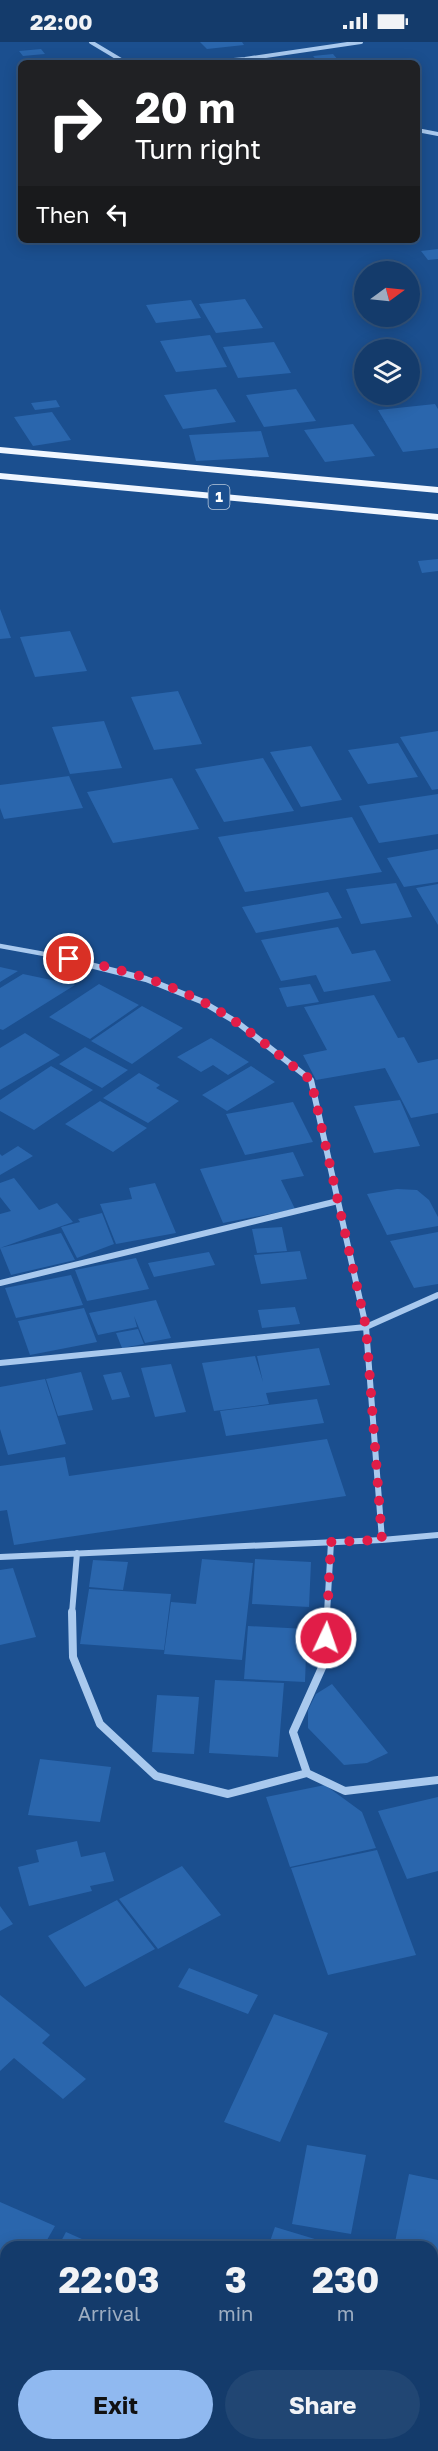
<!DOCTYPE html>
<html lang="en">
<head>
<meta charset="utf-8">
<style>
  body { margin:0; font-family:"Golos Text",sans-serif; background:#214673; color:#f1f3f6; height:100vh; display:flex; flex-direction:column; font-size:22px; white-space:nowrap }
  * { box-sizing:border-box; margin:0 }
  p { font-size:20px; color:#9dadc1 }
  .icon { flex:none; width:33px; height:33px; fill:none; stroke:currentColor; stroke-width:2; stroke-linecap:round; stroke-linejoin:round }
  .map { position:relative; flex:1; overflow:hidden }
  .side { position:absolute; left:0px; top:2199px; width:438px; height:210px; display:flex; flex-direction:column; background:#143b6b; border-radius:18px 18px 0 0; box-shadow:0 3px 15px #0003,0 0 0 2px #33557e }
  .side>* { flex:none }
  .banner { position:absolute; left:18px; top:18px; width:402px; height:183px; border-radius:9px; box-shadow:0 3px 15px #0003,0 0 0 2px #33557e; background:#202124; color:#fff; overflow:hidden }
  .needle { width:39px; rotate:75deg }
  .controls { position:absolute; left:354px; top:219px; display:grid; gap:12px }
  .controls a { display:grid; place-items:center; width:66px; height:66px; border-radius:50%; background:#143b6b; box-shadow:0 3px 15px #0003,0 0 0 2px #33557e; font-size:30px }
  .pin { position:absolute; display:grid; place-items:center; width:51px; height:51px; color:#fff; margin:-26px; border:3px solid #fff; border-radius:50%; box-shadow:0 2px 6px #0007 }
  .me { position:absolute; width:66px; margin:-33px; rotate:3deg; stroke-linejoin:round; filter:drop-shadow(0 0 4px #0008) }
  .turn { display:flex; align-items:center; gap:21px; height:126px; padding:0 18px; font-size:27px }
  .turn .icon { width:78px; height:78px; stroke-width:2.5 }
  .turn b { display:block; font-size:42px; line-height:51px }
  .then { display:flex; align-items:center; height:57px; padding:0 18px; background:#0003; gap:12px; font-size:22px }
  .eta { display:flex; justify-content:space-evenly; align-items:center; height:102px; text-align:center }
  .eta b { font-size:36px; font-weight:700; line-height:42px }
  .action { display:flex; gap:12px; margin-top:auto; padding:12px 18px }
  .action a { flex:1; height:69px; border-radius:36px; background:#90b9f0; color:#111; font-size:24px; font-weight:700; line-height:69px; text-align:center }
  .action a+a { background:#214673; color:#f1f3f6 }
  .status { display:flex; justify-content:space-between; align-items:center; height:42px; padding:0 30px; background:#143b6b; direction:ltr }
  .status svg { height:16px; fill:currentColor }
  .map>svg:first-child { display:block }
</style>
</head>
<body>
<div class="status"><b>22:00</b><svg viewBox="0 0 49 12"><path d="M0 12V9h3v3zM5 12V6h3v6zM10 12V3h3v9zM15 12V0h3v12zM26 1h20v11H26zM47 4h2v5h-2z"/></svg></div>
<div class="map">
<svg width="438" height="2409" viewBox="0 0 438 2409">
  <rect width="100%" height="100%" fill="#1b4f8f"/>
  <path fill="#2a66ad" d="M200 0H242L244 3 207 7Z
    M41 7 45 12 23 14 19 9Z
    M333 12 339 19 319 21 313 14Z
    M438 207V217L428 218 421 209Z
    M245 257 263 286 216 291 199 262Z
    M191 258 201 276 156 281 146 263Z
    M210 293 227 325 176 330 160 299Z
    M274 300 291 331 238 336 223 305Z
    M216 347 236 380 183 387 164 353Z
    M296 347 316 379 264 385 246 353Z
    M56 358 60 365 35 368 31 361Z
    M435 362 438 367V406L403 410 378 368Z
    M52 370 71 398 33 404 14 375Z
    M353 382 375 414 325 420 304 388Z
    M261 389 269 415 196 419 189 393Z
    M438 517V529L422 531 418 519Z
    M0 567 11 596 0 597Z
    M70 589 87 629 35 635 20 595Z
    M178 649 202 702 154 708 131 655Z
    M104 679 122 726 70 732 52 685Z
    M438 689V747L432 748 400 695Z
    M398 701 418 735 368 742 348 708Z
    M311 704 342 758 301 765 270 710Z
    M263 716 294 769 224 780 195 727Z
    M69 734 83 766 4 777 0 766V743Z
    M172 736 199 787 113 801 87 750Z
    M438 752V792L379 801 359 764Z
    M352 775 382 830 245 850 218 795Z
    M438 807V840L404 845 387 816Z
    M396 841 412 875 361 882 346 847Z
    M438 842V883L416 846Z
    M328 850 342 876 256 891 242 865Z
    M338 885 352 912 375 908 391 939 324 950 316 933 281 939 261 898Z
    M0 925 18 929 0 940Z
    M23 932 75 943 3 988 0 987V946Z
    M99 942 139 963 90 997 49 975Z
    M310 942 319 960 287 965 279 946Z
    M374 953 398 996 404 995 418 1021 438 1017V1071L411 1076 385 1026 316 1038 303 1013 327 1008 304 965Z
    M142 964 183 986 132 1022 91 999Z
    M25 991 60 1013 0 1048V1006Z
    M211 996 249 1020 228 1033 213 1023 201 1030 177 1015Z
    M85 1005 128 1028 102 1046 59 1022Z
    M51 1024 93 1048 34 1088 0 1069V1058Z
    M251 1024 275 1040 227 1069 202 1053Z
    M139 1031 160 1043 156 1046 179 1059 148 1081 103 1056Z
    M400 1058 420 1104 374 1111 354 1064Z
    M100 1059 147 1086 113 1110 65 1082Z
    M293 1060 313 1100 245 1113 226 1072Z
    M18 1104 33 1114 0 1133V1112L2 1114Z
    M293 1110 304 1134 281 1138 295 1167 223 1181 200 1127Z
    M14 1136 39 1168 57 1161 73 1180 0 1206V1172L11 1169 0 1155V1141Z
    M155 1141 176 1191 116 1202 100 1162 132 1157 129 1146Z
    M397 1147 417 1148 429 1158 438 1175V1184L387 1193 367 1152Z
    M102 1171 114 1202 77 1216 61 1185 80 1180 78 1177Z
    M282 1185 287 1209 257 1211 252 1187Z
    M438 1190V1242L414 1246 390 1199Z
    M61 1191 75 1218 11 1233 0 1206Z
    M300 1209 307 1237 261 1242 254 1213Z
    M209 1210 215 1223 154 1235 148 1221Z
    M136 1216 149 1247 87 1259 75 1228Z
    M71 1233 83 1263 16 1276 5 1246Z
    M156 1258 171 1296 145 1301 134 1274 137 1285 98 1293 89 1271Z
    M295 1265 300 1282 262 1286 258 1268Z
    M84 1266 97 1300 30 1313 18 1279Z
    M138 1287 144 1302 122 1306 116 1291Z
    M319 1306 330 1343 266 1351 269 1362 214 1369 202 1321 255 1314 263 1340 257 1314Z
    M171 1322 186 1370 155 1375 141 1326Z
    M81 1330 93 1368 58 1374 46 1337Z
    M121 1330 130 1355 112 1358 103 1333Z
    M45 1337 66 1402 8 1413 0 1387V1345Z
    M317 1357 324 1381 226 1394 220 1369Z
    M327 1397 346 1454 14 1503 7 1468 0 1469V1424L65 1415 69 1434Z
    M202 1517 253 1521 242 1618 164 1612 171 1560 196 1562Z
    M255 1517 311 1520 309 1565 252 1562Z
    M93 1518 128 1520 123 1548 89 1545Z
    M13 1526 36 1595 0 1603V1528Z
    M89 1547 171 1552 164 1608 80 1602Z
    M248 1584 307 1587 305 1640 244 1637Z
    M215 1638 284 1641 278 1715 209 1711Z
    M332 1642 388 1711 367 1721 344 1723 308 1686V1668L316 1652Z
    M157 1653 199 1655 194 1712 152 1710Z
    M40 1717 111 1725 100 1780 28 1773Z
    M325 1743 362 1770 376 1806 290 1825 266 1755Z
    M438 1755V1829L407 1837 378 1769Z
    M77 1799 81 1815 105 1810 114 1839 90 1844 92 1849 29 1864 18 1825 39 1820 36 1808Z
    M377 1808 416 1913 328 1933 291 1826Z
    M182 1824 221 1873 158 1907 119 1857Z
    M117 1858 155 1907 85 1945 48 1894Z
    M0 1864 13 1882 0 1889Z
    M189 1926 258 1953 248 1972 178 1945Z
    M0 1953 50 1993 42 2001 86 2037 63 2057 14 2016 0 2029Z
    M274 1972 328 1991 280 2100 224 2080Z
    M307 2103 366 2113 351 2192 292 2182Z
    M409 2132 438 2138V2263L432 2262V2205H394Z
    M0 2160 55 2184 43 2205H6V2226L0 2223Z
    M275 2185 338 2204V2205H268Z
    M66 2190 100 2205H58Z
    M432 2356 438 2357V2398L432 2397Z
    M204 2403H288L301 2409H201Z"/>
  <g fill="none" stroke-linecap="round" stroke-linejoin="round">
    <path stroke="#a9c9ee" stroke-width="4" d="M91 0 126 21
      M200 21 245 17 361 0
      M417 88 438 92"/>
    <path stroke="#a9c9ee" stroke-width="4.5" d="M0 904 61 915"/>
    <path stroke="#a9c9ee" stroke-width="6" d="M54 914 146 937 201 959 238 981 311 1038 366 1285 382 1498 438 1493
      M0 1241 338 1159
      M0 1321 366 1285 438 1253
      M0 1515 382 1498
      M72 1571 77 1511
      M327 1571 331 1500"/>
    <path stroke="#a9c9ee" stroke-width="8" d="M72 1570 73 1615 100 1682 156 1734 228 1752 307 1731 345 1749 438 1738
      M307 1731 293 1690 325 1619 327 1570"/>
    <path fill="#f0f6ff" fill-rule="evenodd" d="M0 405 438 445V451L0 411Z
      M0 431 438 472V478L0 437Z"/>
  </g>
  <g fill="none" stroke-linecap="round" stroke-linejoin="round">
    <path stroke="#e11d48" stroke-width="10" stroke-dasharray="0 18" d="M69 917C122 926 181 944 227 974 256 993 283 1017 311 1038L366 1285 382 1498 331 1500 326 1596"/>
  </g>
  <g text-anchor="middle" stroke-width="6" stroke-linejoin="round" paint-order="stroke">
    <rect fill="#1b4f8f" stroke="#bbcadd" stroke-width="1.5" x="208.5" y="443" width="21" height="24" rx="4.5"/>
    <g font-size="15" font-weight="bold" fill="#fff">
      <text x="219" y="460">1</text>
    </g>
  </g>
</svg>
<div class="controls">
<a><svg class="needle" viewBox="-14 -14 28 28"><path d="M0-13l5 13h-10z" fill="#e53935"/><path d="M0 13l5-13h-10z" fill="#9dadc1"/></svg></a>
<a><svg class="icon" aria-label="layers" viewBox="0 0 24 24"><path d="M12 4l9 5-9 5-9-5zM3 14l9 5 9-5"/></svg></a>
</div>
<div class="pin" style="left:69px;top:917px;background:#d93025"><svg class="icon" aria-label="arrive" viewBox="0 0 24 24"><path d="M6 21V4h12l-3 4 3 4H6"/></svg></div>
<svg class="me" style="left:326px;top:1596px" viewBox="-20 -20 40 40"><circle r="17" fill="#e11d48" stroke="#fff" stroke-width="3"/><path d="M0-11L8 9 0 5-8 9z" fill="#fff"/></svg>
<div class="banner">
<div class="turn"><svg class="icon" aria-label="right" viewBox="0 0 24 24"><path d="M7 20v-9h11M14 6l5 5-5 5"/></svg><div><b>20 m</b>Turn right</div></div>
<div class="then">Then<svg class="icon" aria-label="left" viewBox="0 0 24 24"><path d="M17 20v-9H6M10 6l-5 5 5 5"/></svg></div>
</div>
<section class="side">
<div class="eta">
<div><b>22:03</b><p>Arrival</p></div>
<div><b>3</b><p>min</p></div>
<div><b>230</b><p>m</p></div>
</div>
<div class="action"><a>Exit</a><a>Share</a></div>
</section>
</div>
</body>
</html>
